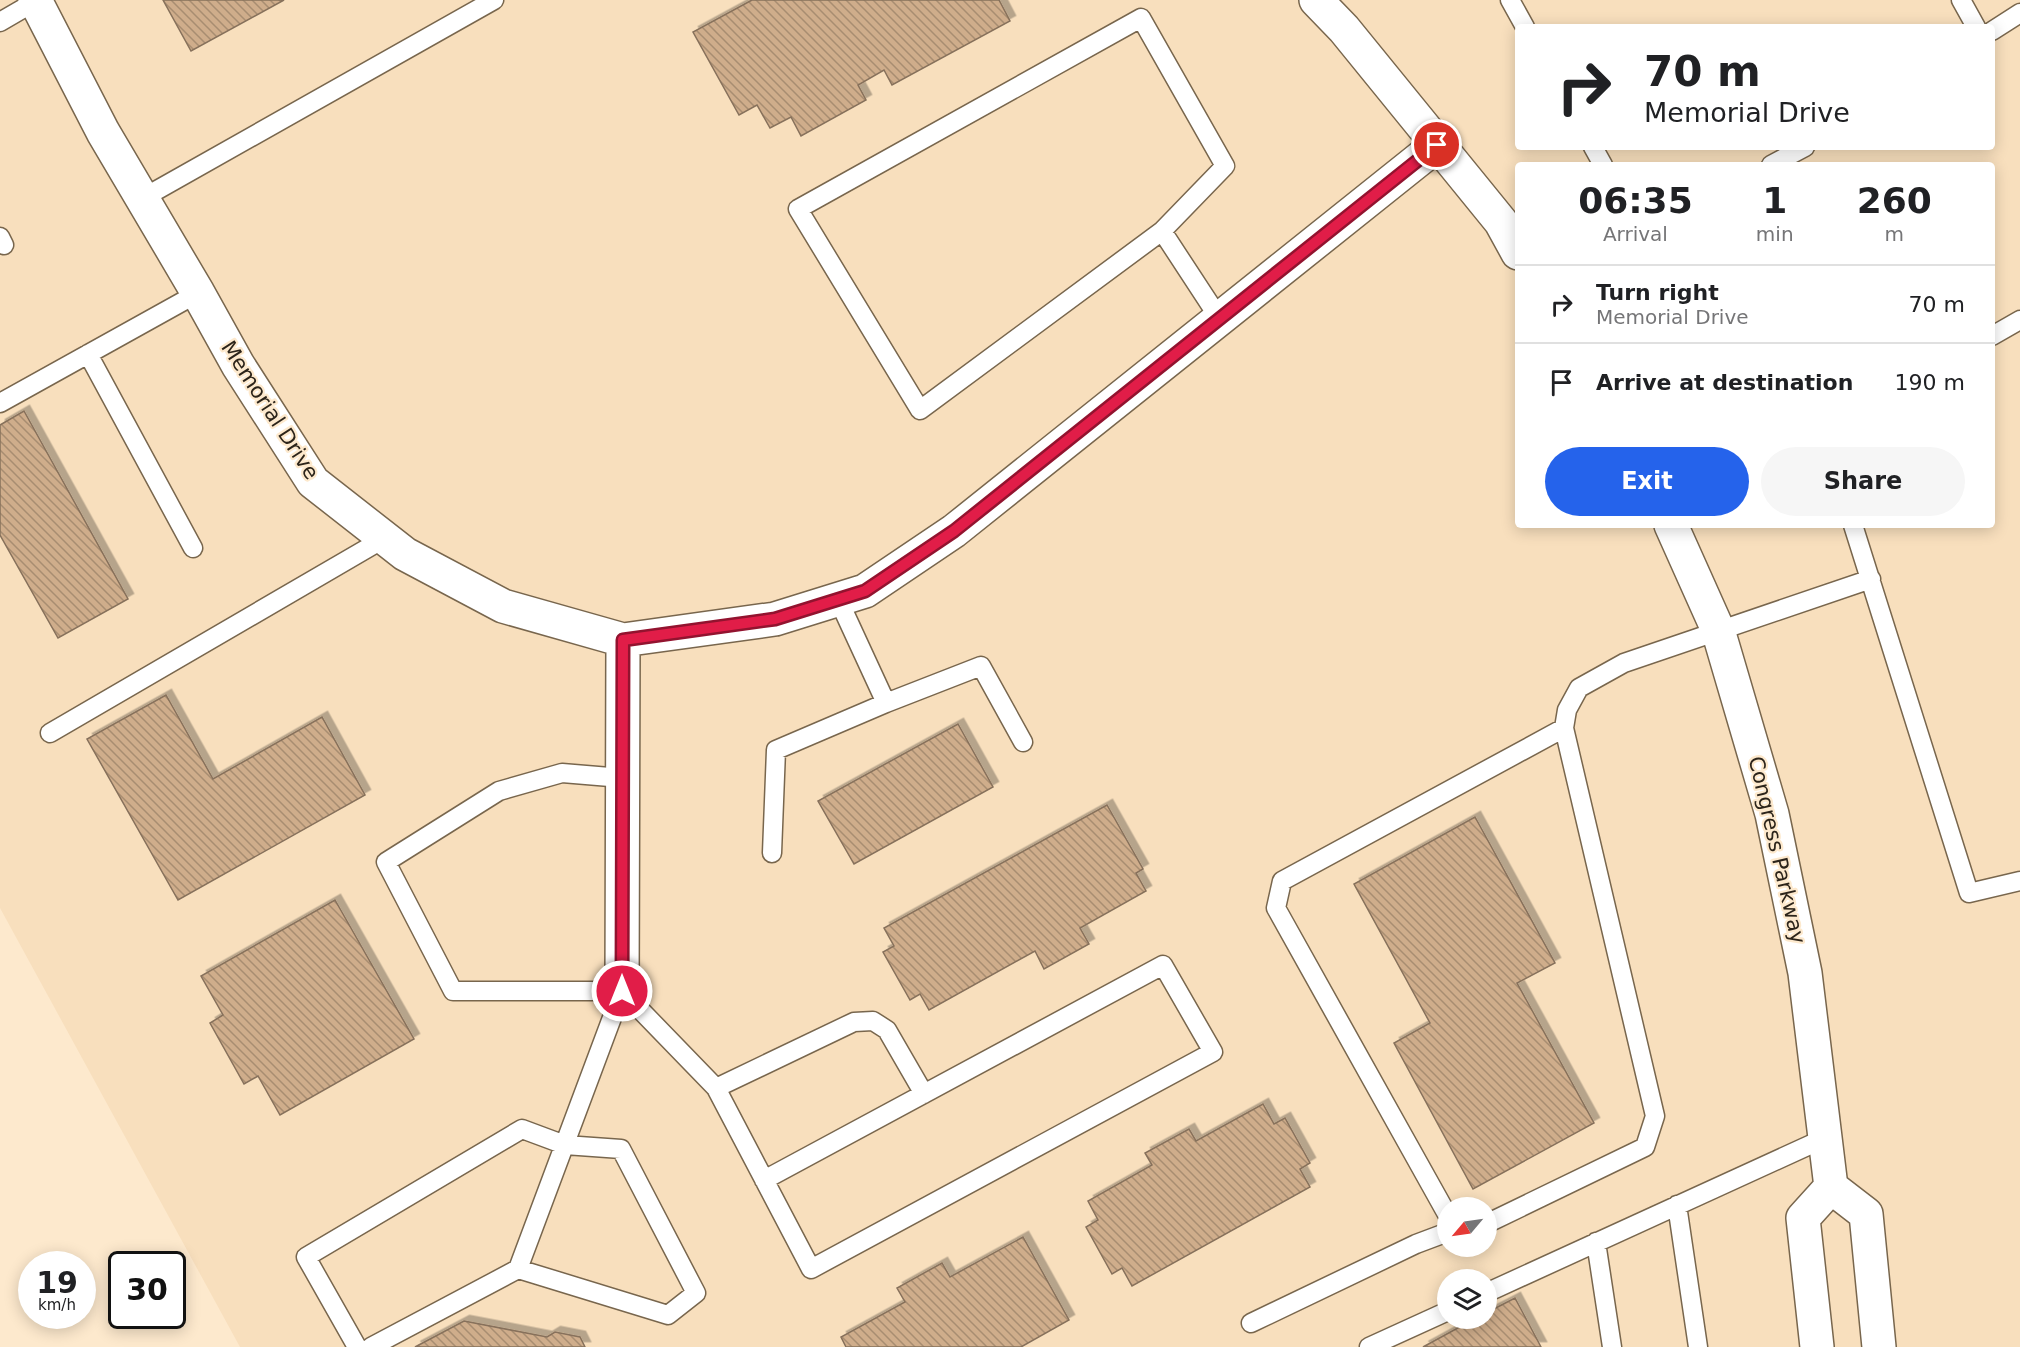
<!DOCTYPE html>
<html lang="en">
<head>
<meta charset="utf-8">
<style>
  body { margin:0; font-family:"DejaVu Sans",sans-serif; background:#f6f6f6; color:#202124; height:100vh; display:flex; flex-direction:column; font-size:22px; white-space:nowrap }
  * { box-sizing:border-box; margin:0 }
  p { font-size:20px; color:#757577 }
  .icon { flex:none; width:33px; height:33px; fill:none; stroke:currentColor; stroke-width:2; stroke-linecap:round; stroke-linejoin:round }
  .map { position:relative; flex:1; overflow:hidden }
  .side { position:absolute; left:1515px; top:162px; width:480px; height:366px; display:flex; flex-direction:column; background:#fff; border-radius:6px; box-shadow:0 3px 15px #0003 }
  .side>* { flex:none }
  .banner { position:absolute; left:1515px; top:24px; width:480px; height:126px; border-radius:6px; box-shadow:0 3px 15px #0003; background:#fff; color:#202124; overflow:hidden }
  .needle { width:39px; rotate:241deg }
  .buttons { position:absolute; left:1437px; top:1197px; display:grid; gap:12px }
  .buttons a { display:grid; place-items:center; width:60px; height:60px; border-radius:50%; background:#fff; box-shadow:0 3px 15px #0003; font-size:30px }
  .speed { position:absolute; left:18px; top:1251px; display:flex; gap:12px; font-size:30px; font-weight:700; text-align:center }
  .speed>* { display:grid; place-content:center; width:78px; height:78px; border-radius:50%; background:#fff; box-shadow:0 3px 15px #0003; line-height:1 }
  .speed small { font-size:15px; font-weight:400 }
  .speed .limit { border:3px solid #111; border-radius:9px; background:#fff; color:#111 }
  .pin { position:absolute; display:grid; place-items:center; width:51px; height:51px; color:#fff; margin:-26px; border:3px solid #fff; border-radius:50%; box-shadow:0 2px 6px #0007 }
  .me { position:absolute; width:66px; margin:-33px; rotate:0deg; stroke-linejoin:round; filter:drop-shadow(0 0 4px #0008) }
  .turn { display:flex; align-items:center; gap:21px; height:126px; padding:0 30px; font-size:27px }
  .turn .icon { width:78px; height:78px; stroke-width:2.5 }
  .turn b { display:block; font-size:42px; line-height:51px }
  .eta { display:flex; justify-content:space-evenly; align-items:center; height:102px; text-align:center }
  .eta b { font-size:36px; font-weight:800; line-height:42px }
  .action { display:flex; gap:12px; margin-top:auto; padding:12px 30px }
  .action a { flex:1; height:69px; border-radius:36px; background:#2563eb; color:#fff; font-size:24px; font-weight:800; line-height:69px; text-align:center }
  .action a+a { background:#f6f6f6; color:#202124 }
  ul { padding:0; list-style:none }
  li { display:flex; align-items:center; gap:18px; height:78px; padding:0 30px; border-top:2px solid #e0e0e0 }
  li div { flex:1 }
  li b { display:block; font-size:22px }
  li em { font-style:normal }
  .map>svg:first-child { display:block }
</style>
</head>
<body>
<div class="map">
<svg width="2020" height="1347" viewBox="0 0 2020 1347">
  <defs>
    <pattern id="building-back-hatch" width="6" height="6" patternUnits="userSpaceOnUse" patternTransform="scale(1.5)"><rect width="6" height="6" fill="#cfad8b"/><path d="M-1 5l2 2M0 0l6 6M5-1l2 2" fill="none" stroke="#a88d71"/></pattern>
    <filter id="shadow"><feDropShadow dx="5.5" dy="-5.5" stdDeviation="0" flood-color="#0004"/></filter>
  </defs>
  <rect width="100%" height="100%" fill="#fde9cd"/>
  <path fill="#f8dfbd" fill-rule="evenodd" d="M0 0H2020V1347H240L0 908ZM1518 27H1992V147H1518ZM1518 165H1992V525H1518ZM1448 1208H1486V1246H1448ZM1448 1280H1486V1318H1448Z"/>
  <path fill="url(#building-back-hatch)" stroke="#87715b" stroke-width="1.5" filter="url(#shadow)" d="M163 0H284L191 51Z
    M752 0H999L1010 21 892 85 884 70 858 85 866 100 801 136 791 117 770 128 757 105 739 115 693 32Z
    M24 411 128 599 58 638 0 535V425Z
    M166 695 213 779 322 717 365 795 178 900 87 739Z
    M958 724 993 787 854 864 818 801Z
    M1107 805 1143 869 1136 873 1146 891 1080 928 1089 944 1044 969 1035 951 929 1010 920 994 910 1000 883 952 894 946 884 928Z
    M1475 817 1555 963 1517 983 1594 1123 1473 1189 1394 1043 1430 1023 1354 884Z
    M335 900 414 1039 280 1115 258 1076 244 1084 210 1023 223 1015 201 976Z
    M1263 1104 1274 1124 1285 1118 1310 1163 1300 1169 1310 1187 1132 1286 1122 1268 1112 1274 1086 1227 1098 1220 1088 1201 1152 1165 1145 1153 1189 1129 1196 1141Z
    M1023 1237 1069 1320 1021 1347H846L841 1337 905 1302 897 1288 942 1263 950 1277Z
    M1515 1298 1541 1347H1423L1476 1318H1486V1313Z
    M464 1321 547 1337 555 1332 580 1337 585 1347H415Z"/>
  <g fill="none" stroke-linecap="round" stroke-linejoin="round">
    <defs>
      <path id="lane" d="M1510 0 1525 27
        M1961 0 1976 27
        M1141 18 1225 166 1162 231 920 410 798 209Z
        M0 22 36 1
        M1992 31 2020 13
        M1593 147 1603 165
        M1771 165 1805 147
        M143 198 494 0
        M1162 231 1219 318
        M0 237 4 245
        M1992 336 2020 320
        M88 354 193 548
        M0 403 198 293
        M1853 525 1969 893 2020 881
        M886 703 981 666 1023 742
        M50 733 385 538
        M622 778 562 773 499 791 386 862 453 991H622L716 1088 811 1269 1213 1052 1163 965 764 1180
        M772 853 776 750 886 703 838 599
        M716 1088 854 1022 873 1021 887 1030 924 1094
        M1677 1205 1698 1347
        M1448 1216 1276 908 1282 881 1564 728
        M1486 1224 1645 1147 1655 1116 1564 728 1567 710 1579 688 1624 663 1871 579
        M1596 1242 1612 1347
        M518 1269 622 991
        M1486 1293 1825 1138
        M1251 1323 1416 1244 1448 1232
        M357 1347 306 1257 522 1129 565 1145 621 1149 696 1293 668 1315 518 1269 371 1347
        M1369 1347 1448 1311"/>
      <path id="street" d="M35 0 103 132 198 293 238 365 313 482 405 554 503 606 623 640 775 619 865 591 954 531 1437 145
        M1316 0 1344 29 1501 222 1518 253
        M1671 525 1718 630 1772 814 1805 973 1831 1187 1866 1214 1879 1347
        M622 991 623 640
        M1817 1347 1803 1218 1831 1187"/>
    </defs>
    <use href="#lane" stroke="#78664d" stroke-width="21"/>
    <use href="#street" stroke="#78664d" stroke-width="36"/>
    <use href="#lane" stroke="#fff" stroke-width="18"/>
    <use href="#street" stroke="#fff" stroke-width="33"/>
  </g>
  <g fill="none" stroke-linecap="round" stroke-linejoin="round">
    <defs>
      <path id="route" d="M622 991 623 640 775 619 865 591 954 531 1437 145"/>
    </defs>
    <use href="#route" stroke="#92132f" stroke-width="15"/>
    <use href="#route" stroke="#e11d48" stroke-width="10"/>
  </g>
  <g text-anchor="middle" stroke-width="4.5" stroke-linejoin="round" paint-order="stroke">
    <g font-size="21" fill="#2c241a" stroke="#fde9cd">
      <text transform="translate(270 410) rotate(57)" y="7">Memorial Drive</text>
      <text transform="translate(1777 850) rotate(77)" y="7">Congress Parkway</text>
    </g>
  </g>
</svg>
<div class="buttons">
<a><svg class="needle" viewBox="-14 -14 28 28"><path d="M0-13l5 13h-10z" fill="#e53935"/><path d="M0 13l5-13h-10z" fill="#757577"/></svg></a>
<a><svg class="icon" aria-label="layers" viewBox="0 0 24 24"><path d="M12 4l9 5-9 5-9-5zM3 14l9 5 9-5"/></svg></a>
</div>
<div class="speed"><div>19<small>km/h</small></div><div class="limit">30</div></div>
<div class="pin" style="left:1437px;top:145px;background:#d93025"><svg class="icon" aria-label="arrive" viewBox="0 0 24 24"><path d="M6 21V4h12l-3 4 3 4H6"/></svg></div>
<svg class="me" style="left:622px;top:991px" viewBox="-20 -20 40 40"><circle r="17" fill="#e11d48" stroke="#fff" stroke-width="3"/><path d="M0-11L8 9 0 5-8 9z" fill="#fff"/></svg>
<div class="banner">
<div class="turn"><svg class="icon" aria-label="right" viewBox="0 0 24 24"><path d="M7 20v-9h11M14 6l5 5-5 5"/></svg><div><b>70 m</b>Memorial Drive</div></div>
</div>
<section class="side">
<div class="eta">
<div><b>06:35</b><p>Arrival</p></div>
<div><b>1</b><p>min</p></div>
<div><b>260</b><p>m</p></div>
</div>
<ul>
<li><svg class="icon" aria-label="right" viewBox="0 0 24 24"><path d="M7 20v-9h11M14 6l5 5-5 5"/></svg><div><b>Turn right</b><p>Memorial Drive</p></div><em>70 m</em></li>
<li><svg class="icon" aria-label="arrive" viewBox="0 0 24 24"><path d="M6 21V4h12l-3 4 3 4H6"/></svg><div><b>Arrive at destination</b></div><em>190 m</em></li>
</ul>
<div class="action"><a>Exit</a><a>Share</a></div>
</section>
</div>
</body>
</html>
